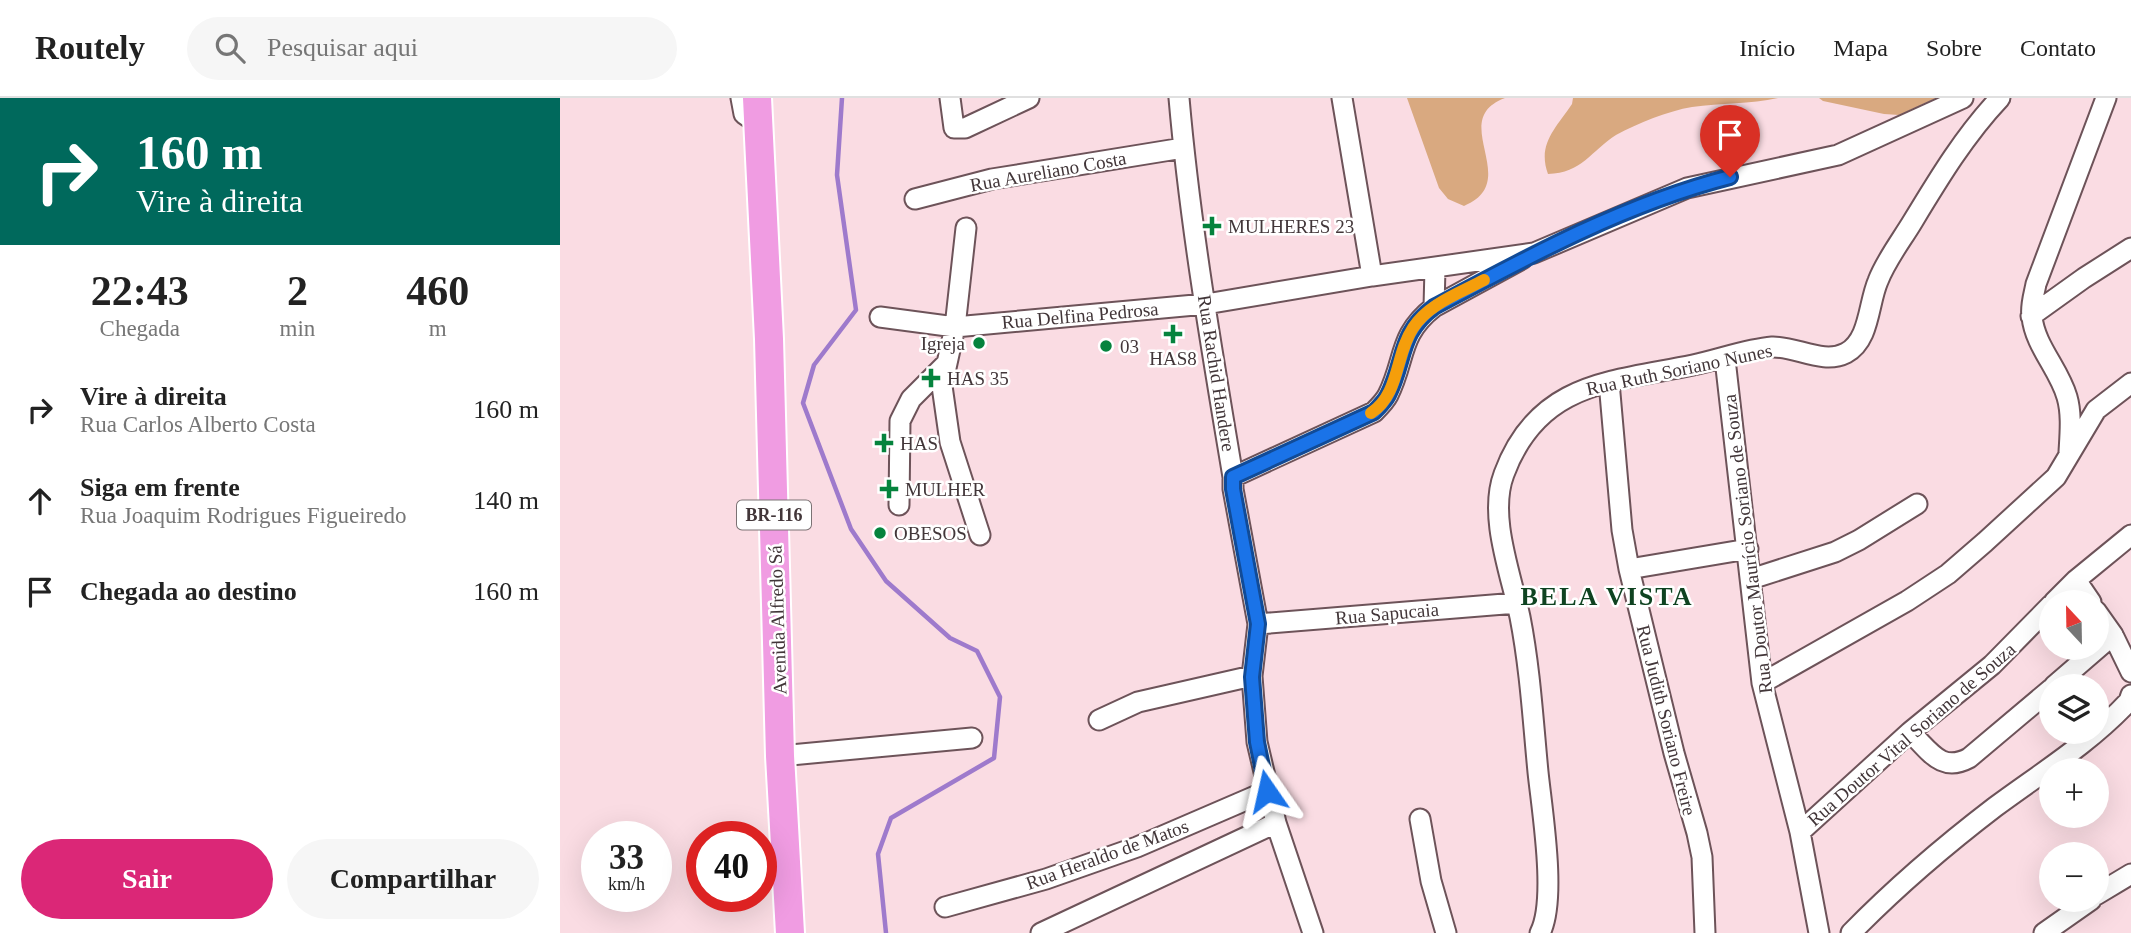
<!DOCTYPE html>
<html lang="pt">
<head>
<meta charset="utf-8">
<style>
  body { margin:0; font-family:Georgia,serif; background:#f6f6f6; color:#222; height:100vh; display:flex; flex-direction:column; font-size:26px; white-space:nowrap }
  * { box-sizing:border-box; margin:0 }
  p { font-size:23px; color:#767676 }
  .icon { flex:none; width:38px; height:38px; fill:none; stroke:currentColor; stroke-width:2; stroke-linecap:round; stroke-linejoin:round }
  .map { position:relative; flex:1; overflow:hidden }
  .side { display:flex; flex-direction:column; background:#fff; width:560px }
  .side>* { flex:none }
  .banner { background:#00695c; color:#fff; overflow:hidden }
  .needle { width:46px; rotate:338deg }
  .fabs { position:absolute; left:1479px; top:492px; display:grid; gap:14px }
  .fabs a { display:grid; place-items:center; width:70px; height:70px; border-radius:50%; background:#fff; box-shadow:0 7px 28px #0002; font-size:35px }
  .speed { position:absolute; left:21px; top:723px; display:flex; gap:14px; font-size:35px; font-weight:700; text-align:center }
  .speed>* { display:grid; place-content:center; width:91px; height:91px; border-radius:50%; background:#fff; box-shadow:0 7px 28px #0002; line-height:1 }
  .speed small { font-size:18px; font-weight:400 }
  .speed .limit { border:10px solid #d22; background:#fff; color:#111 }
  .pin { position:absolute; display:grid; place-items:center; width:60px; height:60px; color:#fff; margin:-72px -30px; border-radius:50% 50% 50% 0; rotate:-45deg; box-shadow:0 0 7px #0007 }
  .pin .icon { rotate:45deg }
  .me { position:absolute; width:77px; margin:-38px; rotate:349deg; stroke-linejoin:round; filter:drop-shadow(0 0 5px #0008) }
  .turn { display:flex; align-items:center; gap:24px; height:147px; padding:0 21px; font-size:32px }
  .turn .icon { width:91px; height:91px; stroke-width:2.5 }
  .turn b { display:block; font-size:49px; line-height:60px }
  .eta { display:flex; justify-content:space-evenly; align-items:center; height:119px; text-align:center }
  .eta b { font-size:42px; font-weight:600; line-height:49px }
  .cta { display:flex; gap:14px; margin-top:auto; padding:14px 21px }
  .cta a { flex:1; height:80px; border-radius:42px; background:#db2777; color:#fff; font-size:28px; font-weight:600; line-height:80px; text-align:center }
  .cta a+a { background:#f6f6f6; color:#222 }
  ul { padding:0; list-style:none }
  li { display:flex; align-items:center; gap:21px; height:91px; padding:0 21px }
  li div { flex:1 }
  li b { display:block; font-size:26px }
  li em { font-style:normal }
  header { display:flex; align-items:center; gap:42px; box-sizing:border-box; height:98px; padding:0 35px; background:#fff; border-bottom:2px solid #e0e0e0 }
  header strong { font-size:33px }
  nav { display:flex; gap:38px; margin-inline-start:auto; font-size:24px }
  .search { width:490px; height:63px; background:#f6f6f6; display:flex; align-items:center; gap:18px; box-sizing:border-box; padding:0 24px; border-radius:38px; color:#767676; font-size:26px }
  main { display:flex; flex:1; min-height:0 }
  .map>svg:first-child { display:block }
</style>
</head>
<body>
<header>
<strong>Routely</strong>
<div class="search"><svg class="icon" aria-label="search" viewBox="0 0 24 24"><circle cx="10" cy="10" r="6"/><path d="M15 15l6 6"/></svg>Pesquisar aqui</div>
<nav><a>Início</a><a>Mapa</a><a>Sobre</a><a>Contato</a></nav>
</header>
<main>
<section class="side">
<div class="banner">
<div class="turn"><svg class="icon" aria-label="right" viewBox="0 0 24 24"><path d="M7 20v-9h11M14 6l5 5-5 5"/></svg><div><b>160 m</b>Vire à direita</div></div>
</div>
<div class="eta">
<div><b>22:43</b><p>Chegada</p></div>
<div><b>2</b><p>min</p></div>
<div><b>460</b><p>m</p></div>
</div>
<ul>
<li><svg class="icon" aria-label="right" viewBox="0 0 24 24"><path d="M7 20v-9h11M14 6l5 5-5 5"/></svg><div><b>Vire à direita</b><p>Rua Carlos Alberto Costa</p></div><em>160 m</em></li>
<li><svg class="icon" aria-label="ahead" viewBox="0 0 24 24"><path d="M12 20V5M6 11l6-6 6 6"/></svg><div><b>Siga em frente</b><p>Rua Joaquim Rodrigues Figueiredo</p></div><em>140 m</em></li>
<li><svg class="icon" aria-label="arrive" viewBox="0 0 24 24"><path d="M6 21V4h12l-3 4 3 4H6"/></svg><div><b>Chegada ao destino</b></div><em>160 m</em></li>
</ul>
<div class="cta"><a>Sair</a><a>Compartilhar</a></div>
</section>
<div class="map">
<svg width="1571" height="835" viewBox="0 0 1571 835">
  <rect width="100%" height="100%" fill="#fadce3"/>
  <path fill="#d9a980" d="M847 0H945C886 22 964 83 904 108L888 101 879 90Z
    M1013 0H1218C1190 6 1161 5 1132 9 1108 13 1078 25 1056 37 1031 53 1022 75 988 76 977 46 996 30 1012 6Z
    M1259 0H1376L1339 17 1324 16 1263 3Z"/>
  <g fill="none" stroke-linecap="round" stroke-linejoin="round">
    <path stroke="#9e7acc" stroke-width="4.5" d="M282 0 277 77 296 212 254 267 243 305 291 431 326 483 390 540 417 553 440 599 434 660 331 720 318 756 326 835"/>
    <defs>
      <path id="minor" d="M181 0 184 16 197 25
        M390 0 394 30H405L469 0
        M619 0C630 127 652 253 673 379V391L698 526 692 578 697 644 716 725 753 835
        M782 0 812 178
        M355 101 432 81 623 50
        M406 130 395 229 382 288 390 344 420 437
        M874 209 962 161
        M1471 218 1524 180 1571 150
        M320 219 395 229 646 206 812 178 974 155 1127 90 1278 57 1403 0
        M1165 261 1202 585 1240 734 1259 835
        M1049 284 1062 432 1069 471 1114 655 1137 735 1142 759 1145 835
        M1509 354C1510 336 1512 316 1507 299 1499 271 1475 248 1472 219 1470 208 1474 197 1476 186L1546 0
        M673 379 814 314C819 309 825 303 828 297 846 261 838 237 874 209L875 170
        M339 407 340 323 351 301 385 267
        M1069 471 1188 451
        M1191 481 1275 454 1299 442 1357 406
        M1516 482 1531 504
        M1494 504 1516 482 1571 437
        M1536 513 1553 537 1571 574
        M698 526 957 505
        M1202 585 1347 503 1388 476 1425 444 1496 379 1536 312 1571 285
        M1494 588 1553 537
        M539 622 578 604 692 578
        M1350 634C1370 653 1381 675 1409 660L1491 591
        M220 658 412 640
        M860 721 871 783 886 835
        M1240 734 1350 634 1432 567 1491 507
        M1536 797 1571 776
        M385 809 486 781 577 749 707 693
        M481 835 716 725
        M980 835C997 802 982 713 978 674 973 622 970 570 960 519 951 476 928 418 944 376 978 284 1050 284 1133 267 1158 262 1187 251 1212 249 1236 248 1263 267 1286 255 1310 242 1308 206 1318 183 1326 162 1341 143 1353 123 1379 80 1405 37 1440 0
        M1291 835C1336 789 1384 748 1435 709 1481 675 1530 645 1569 603L1571 597
        M1484 835 1531 802"/>
      <path id="highway" d="M197 0 209 241 220 658 230 835"/>
    </defs>
    <use href="#minor" stroke="#6d5359" stroke-width="23"/>
    <use href="#highway" stroke="#fff" stroke-width="32"/>
    <use href="#minor" stroke="#fff" stroke-width="19"/>
    <use href="#highway" stroke="#f09ce2" stroke-width="28"/>
  </g>
  <g fill="none" stroke-linecap="round" stroke-linejoin="round">
    <defs>
      <path id="route" d="M707 693 697 644 692 579 698 526 673 391V379L814 314C819 309 825 303 828 297 846 261 838 236 874 209 969 158 1065 106 1170 79"/>
    </defs>
    <use href="#route" stroke="#114b97" stroke-width="18"/>
    <use href="#route" stroke="#1a73e8" stroke-width="12"/>
    <path stroke="#f59e0b" stroke-width="12" d="M811 315C840 296 835 257 853 230 868 206 900 195 924 182"/>
  </g>
  <g fill="#05833d" stroke="#fff" stroke-width="2.5">
    <path d="M648.5 117.5h7v7h7v7h-7v7h-7v-7h-7v-7h7z"/>
    <path d="M609.5 225.5h7v7h7v7h-7v7h-7v-7h-7v-7h7z"/>
    <circle cx="419" cy="245" r="7"/>
    <circle cx="546" cy="248" r="7"/>
    <path d="M367.5 269.5h7v7h7v7h-7v7h-7v-7h-7v-7h7z"/>
    <path d="M320.5 334.5h7v7h7v7h-7v7h-7v-7h-7v-7h7z"/>
    <path d="M325.5 380.5h7v7h7v7h-7v7h-7v-7h-7v-7h7z"/>
    <circle cx="320" cy="435" r="7"/>
  </g>
  <g text-anchor="middle" stroke-width="5" stroke-linejoin="round" paint-order="stroke">
    <rect fill="#fff" stroke="#7b7274" stroke-width="2" x="177" y="402.5" width="74" height="29" rx="5"/>
    <g font-size="18" font-weight="bold" fill="#423639">
      <text x="214" y="423">BR-116</text>
    </g>
    <g font-size="19" fill="#423639" stroke="#fff">
      <text transform="translate(488 73) rotate(-10)" y="7">Rua Aureliano Costa</text>
      <text transform="translate(520 217) rotate(-5)" y="7">Rua Delfina Pedrosa</text>
      <text transform="translate(1119 271) rotate(-12)" y="7">Rua Ruth Soriano Nunes</text>
      <text transform="translate(657 275) rotate(81)" y="7">Rua Rachid Handere</text>
      <text transform="translate(1187 446) rotate(-97)" y="7">Rua Doutor Maurício Soriano de Souza</text>
      <text transform="translate(827 515) rotate(-5)" y="7">Rua Sapucaia</text>
      <text transform="translate(217 522) rotate(-92)" y="7">Avenida Alfredo Sá</text>
      <text transform="translate(1107 622) rotate(76)" y="7">Rua Judith Soriano Freire</text>
      <text transform="translate(1351 636) rotate(-41)" y="7">Rua Doutor Vital Soriano de Souza</text>
      <text transform="translate(547 756) rotate(-20)" y="7">Rua Heraldo de Matos</text>
    </g>
    <g font-size="19" fill="#423639" stroke="#fff" text-anchor="start">
      <text x="668" y="135">MULHERES 23</text>
      <text x="405" y="252" text-anchor="end">Igreja</text>
      <text x="560" y="255">03</text>
      <text x="613" y="267" text-anchor="middle">HAS8</text>
      <text x="387" y="287">HAS 35</text>
      <text x="340" y="352">HAS</text>
      <text x="345" y="398">MULHER</text>
      <text x="334" y="442">OBESOS</text>
    </g>
    <g font-size="26" font-weight="bold" letter-spacing="2" fill="#0f4321" stroke="#fff">
      <text x="1047" y="507">BELA VISTA</text>
    </g>
  </g>
</svg>
<div class="fabs">
<a><svg class="needle" viewBox="-14 -14 28 28"><path d="M0-13l5 13h-10z" fill="#e53935"/><path d="M0 13l5-13h-10z" fill="#767676"/></svg></a>
<a><svg class="icon" aria-label="layers" viewBox="0 0 24 24"><path d="M12 4l9 5-9 5-9-5zM3 14l9 5 9-5"/></svg></a>
<a>+</a>
<a>−</a>
</div>
<div class="speed"><div>33<small>km/h</small></div><div class="limit">40</div></div>
<div class="pin" style="left:1170px;top:79px;background:#d93025"><svg class="icon" aria-label="arrive" viewBox="0 0 24 24"><path d="M6 21V4h12l-3 4 3 4H6"/></svg></div>
<svg class="me" style="left:707px;top:693px" viewBox="-20 -20 40 40"><path d="M0-17L14 15 0 8-14 15z" fill="#1a73e8" stroke="#fff" stroke-width="4"/></svg>
</div>
</main>
</body>
</html>
